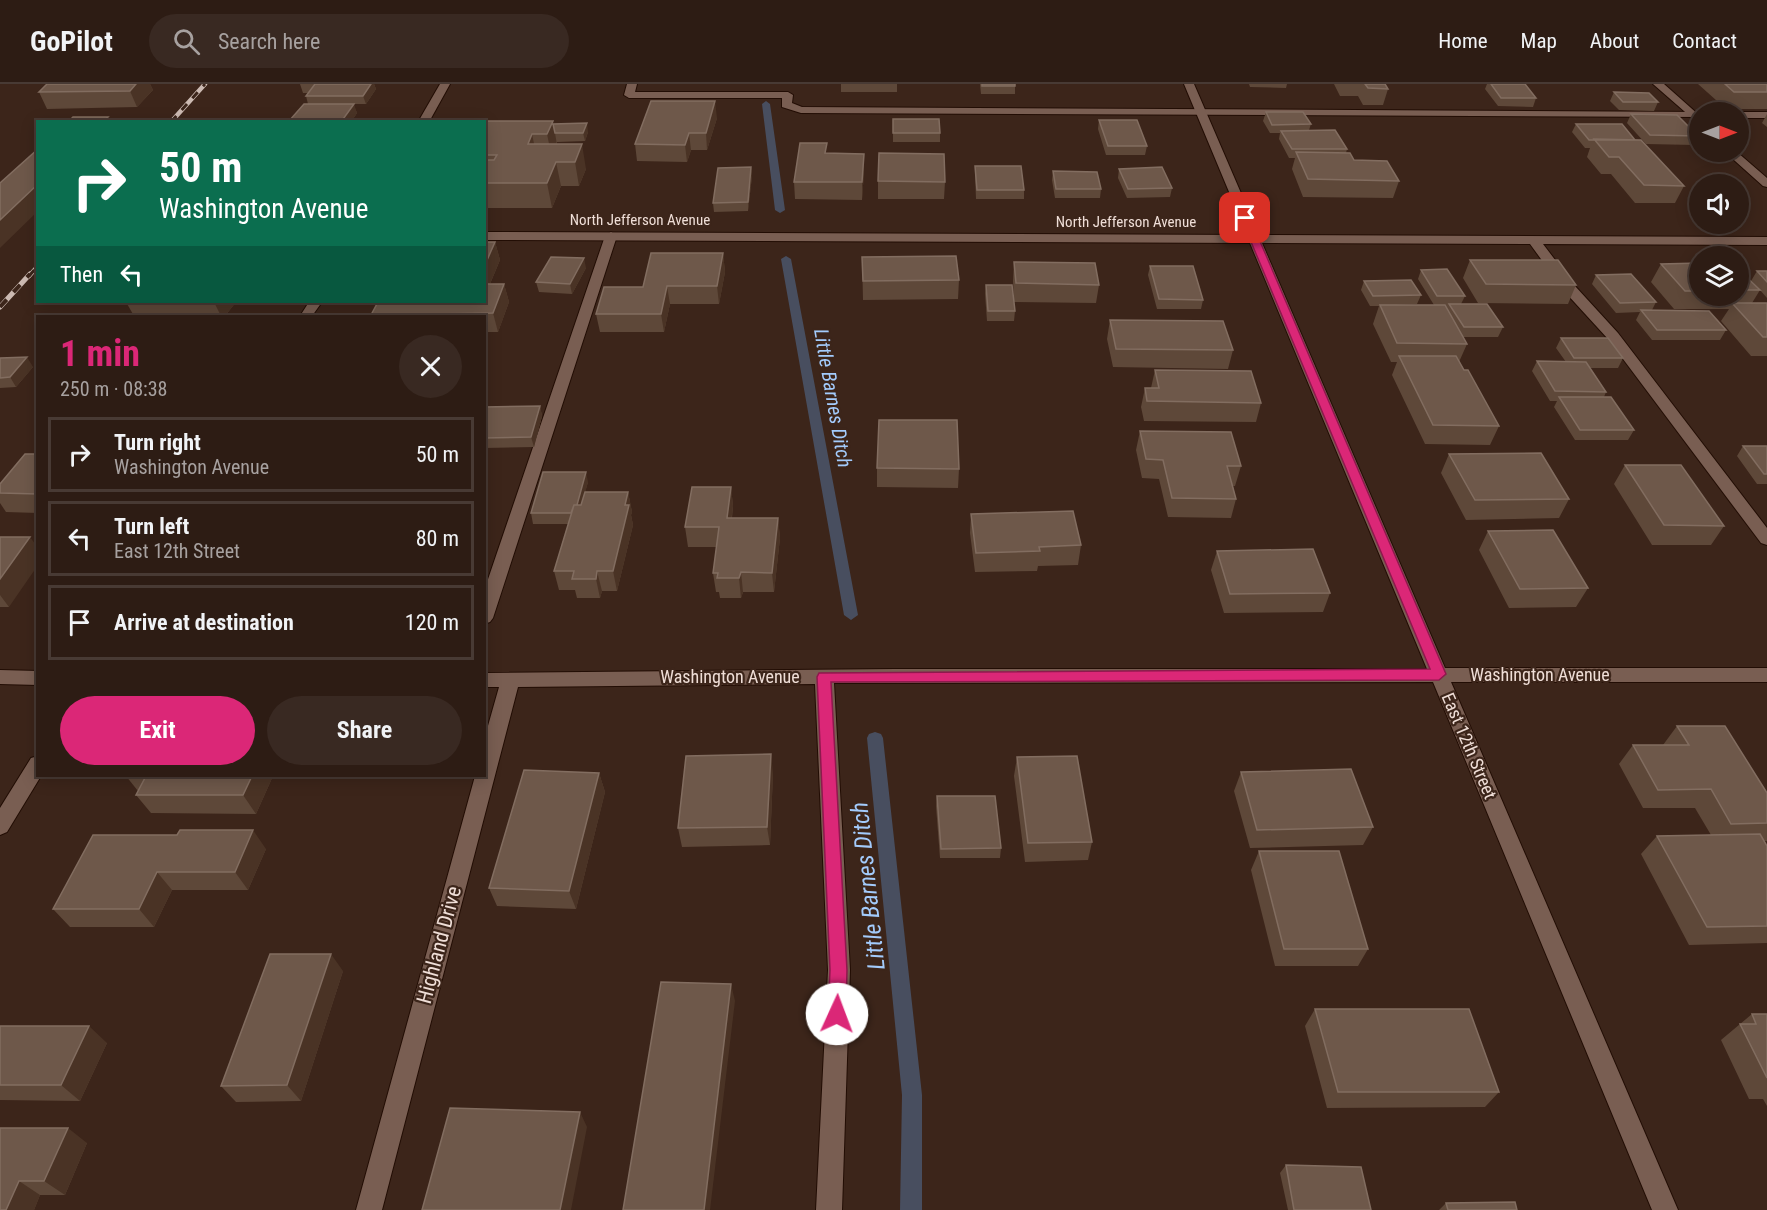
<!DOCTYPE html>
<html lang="en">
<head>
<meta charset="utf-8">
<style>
  body { margin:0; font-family:"Roboto Condensed",sans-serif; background:#392922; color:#f1f3f6; height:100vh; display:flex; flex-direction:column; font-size:22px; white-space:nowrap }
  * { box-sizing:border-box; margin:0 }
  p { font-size:20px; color:#a7a1a0 }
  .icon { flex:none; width:33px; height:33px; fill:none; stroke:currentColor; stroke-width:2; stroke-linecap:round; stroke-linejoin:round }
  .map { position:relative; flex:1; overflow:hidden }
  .drawer { position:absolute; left:36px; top:231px; width:450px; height:462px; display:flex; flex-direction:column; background:#2d1c14; border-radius:0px; box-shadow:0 3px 15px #0003,0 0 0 2px #483a34 }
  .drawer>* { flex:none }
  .guide { position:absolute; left:36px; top:36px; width:450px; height:183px; border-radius:0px; box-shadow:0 3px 15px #0003,0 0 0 2px #483a34; background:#0b6e4f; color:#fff; overflow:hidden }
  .needle { width:39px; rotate:90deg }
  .controls { position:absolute; left:1689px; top:18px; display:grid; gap:12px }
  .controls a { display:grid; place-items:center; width:60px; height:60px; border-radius:50%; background:#2d1c14; box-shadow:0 3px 15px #0003,0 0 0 2px #483a34; font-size:30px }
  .pin { position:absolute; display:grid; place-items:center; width:51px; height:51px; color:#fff; margin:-26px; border-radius:12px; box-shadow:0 3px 9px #0006 }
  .me { position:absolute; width:66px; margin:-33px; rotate:2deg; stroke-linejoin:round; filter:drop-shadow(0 0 4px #0008) }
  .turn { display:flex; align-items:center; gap:21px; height:126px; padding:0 24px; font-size:27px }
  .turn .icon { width:78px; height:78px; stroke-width:2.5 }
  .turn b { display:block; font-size:42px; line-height:51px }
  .then { display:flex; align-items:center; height:57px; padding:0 24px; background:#0003; gap:12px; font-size:22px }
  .round { display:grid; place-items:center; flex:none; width:63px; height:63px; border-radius:32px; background:#392922 }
  .headline { display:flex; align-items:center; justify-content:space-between; height:102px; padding:0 24px }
  h1 { font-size:36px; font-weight:700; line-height:45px; color:#db2777 }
  .button { display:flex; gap:12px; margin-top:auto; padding:12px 24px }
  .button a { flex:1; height:69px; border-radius:36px; background:#db2777; color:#fff; font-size:24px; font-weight:700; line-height:69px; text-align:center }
  .button a+a { background:#392922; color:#f1f3f6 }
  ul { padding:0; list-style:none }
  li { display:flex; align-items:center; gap:18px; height:75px; margin:0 12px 9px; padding:0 12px; border:3px solid #483a34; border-radius:0px }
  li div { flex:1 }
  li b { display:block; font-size:22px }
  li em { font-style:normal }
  header { display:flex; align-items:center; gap:36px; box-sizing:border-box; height:84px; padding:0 30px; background:#2d1c14; border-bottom:2px solid #483a34 }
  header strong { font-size:28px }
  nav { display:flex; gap:33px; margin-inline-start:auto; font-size:21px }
  .search { width:420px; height:54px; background:#392922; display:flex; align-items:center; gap:15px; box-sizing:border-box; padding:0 21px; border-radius:33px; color:#a7a1a0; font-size:22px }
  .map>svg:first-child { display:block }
</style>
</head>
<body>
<header>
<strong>GoPilot</strong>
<div class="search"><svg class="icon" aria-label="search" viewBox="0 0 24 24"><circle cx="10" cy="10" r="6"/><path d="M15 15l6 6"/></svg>Search here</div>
<nav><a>Home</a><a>Map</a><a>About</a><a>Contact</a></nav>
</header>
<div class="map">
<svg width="1767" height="1126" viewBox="0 0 1767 1126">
  <rect width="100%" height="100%" fill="#3c251a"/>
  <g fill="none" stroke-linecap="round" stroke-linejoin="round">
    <path fill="#484e5f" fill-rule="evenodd" d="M766 17 770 20 785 126 780 129 775 126 762 20Z
      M786 172 791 175 858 531 851 536 844 531 781 175Z
      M875 648 881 650 883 654 922 1011V1126H900L902 1011 867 654 869 650Z"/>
    <defs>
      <path id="lane" d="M627 0H637L635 8H788L793 11 792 19 802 23 1704 28H1700V33L801 29 782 23V14H629L624 11Z
        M1735 28H1767V34H1738V28Z
        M611 148 617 152 493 534 490 538 484 540V507L605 152Z"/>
      <path id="street" d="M440 0H450L429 38H418Z
        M1184 0H1194L1259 151 1767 153V161L1543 160 1575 202 1618 249 1767 444V461L1761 459 1608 255 1565 208 1530 160 1262 159 1445 584H1767V598H1451L1678 1126H1652L1433 598 834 599 850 886 842 1126H816L828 886 815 600 518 603 382 1126H356L475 692H484V656L499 603H484V589L895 585H1427L1250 159 484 156V148L1247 151Z
        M1653 0H1664L1700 32V41Z
        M1725 68H1737L1767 94V103L1763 102Z
        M309 218H322L312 232H300Z
        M0 586 38 587V601L0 600Z
        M38 672V692H41L7 748 0 751V724L31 674Z"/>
    </defs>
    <use href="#lane" stroke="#220d04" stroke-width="2"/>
    <use href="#street" stroke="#220d04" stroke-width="2"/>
    <use href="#lane" fill="#795e52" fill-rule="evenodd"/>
    <use href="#street" fill="#795e52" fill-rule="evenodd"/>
    <defs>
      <path id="rail-far1" d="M171 38 205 0
        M29 192 38 182"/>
      <path id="rail" d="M0 223 30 190"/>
    </defs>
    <use href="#rail-far1" stroke="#ccbab2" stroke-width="4.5"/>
    <use href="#rail" stroke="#ccbab2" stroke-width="5"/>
    <use href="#rail-far1" stroke="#3c251a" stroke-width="3" stroke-dasharray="8" stroke-linecap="butt"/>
    <use href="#rail" stroke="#3c251a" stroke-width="4" stroke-dasharray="10" stroke-linecap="butt"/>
  </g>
  <path fill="#5e4839" d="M47 0H150L153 6 137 23 47 25 39 8Z
    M300 0H374L376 5 366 20H353L357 29 351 38H289L308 20 306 12 308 9H303Z
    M841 0H897V8H841Z
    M980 0H1015V10H981Z
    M1249 0H1287L1286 4 1250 3Z
    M1334 0H1385L1388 5 1383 21H1363L1358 12H1340Z
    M1487 0H1525L1536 14 1533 23 1498 22 1485 5Z
    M1698 0H1767V25H1726Z
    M1614 8 1658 18 1654 27 1619 26 1610 17Z
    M1266 28 1311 40 1309 46 1347 65 1346 69 1354 76 1399 97 1393 114 1303 113 1292 85 1295 74H1289L1279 55 1280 49H1270L1263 37Z
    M1631 30 1698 52 1694 61 1646 60 1627 39Z
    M1767 30V43L1762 39Z
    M717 34 707 66H691L687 78 637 77 635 60Z
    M893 35 940 49V58H893Z
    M1099 36 1147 62 1145 71H1106L1098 45Z
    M553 37V40L588 48 585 57 557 58V60L586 85 579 102H561L552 124H484V38Z
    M1576 40 1635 56 1684 102 1675 119H1635L1611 90H1601L1587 73 1590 64H1585L1572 48Z
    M827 69 864 70V87L862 116 795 115 794 98Z
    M975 82 1024 106V115H976L975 91Z
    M751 83 752 92 748 127 714 128 713 119Z
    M1119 85 1172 104 1170 113 1127 114 1118 94Z
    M1053 87 1101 105 1100 114H1055L1052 96Z
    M878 97 945 98 944 115H878Z
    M484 158H495L500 176 490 200H504L509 218 498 248H484V232H372L371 231 484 218Z
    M723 169 725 188 719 220H670L664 248H600L596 230 643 203Z
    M862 173 959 196 958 215 863 216Z
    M1470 176 1576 201 1568 220 1478 219 1463 194Z
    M1014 178 1099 201 1096 219 1014 218 1013 197Z
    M1700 179V212H1738V185L1751 197 1757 187H1767V214L1760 206 1752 219H1767V272H1751L1721 237 1729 225H1674L1651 198 1661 180Z
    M1150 182 1203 216 1201 225H1157L1148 191Z
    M586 184 572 210 539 208 536 198Z
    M1421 186 1465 212 1461 220 1503 243 1498 253H1463L1467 260 1459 278 1499 342 1490 361 1425 360 1392 291 1397 278H1391L1373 240 1379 222H1370L1361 206 1364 197 1421 211 1417 220 1396 221H1434L1418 195Z
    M1596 191 1656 218 1652 226 1726 246 1720 256H1652L1636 236 1640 228 1616 229 1592 200Z
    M986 201 1015 227 1014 237H987L985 210Z
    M126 218H236L225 232H134Z
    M1110 236 1233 266 1228 285 1113 283 1107 255Z
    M1561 254 1623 274 1618 284H1590L1606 308 1604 313 1634 346 1628 356H1575L1554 323 1557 317H1550L1532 287 1537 277 1566 278 1556 264Z
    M0 274 33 283 16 303 0 304Z
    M1155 286 1261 319 1256 338 1144 337 1141 323 1145 304H1151Z
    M540 322 542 332 534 363 484 364V323Z
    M1140 347 1241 382 1235 402H1233L1236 415 1231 434 1168 433 1159 395 1142 394 1136 366Z
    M1743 362H1767V400H1757L1737 372Z
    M38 370V429L6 428 0 419V400Z
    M1449 370 1569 415 1559 434 1466 436 1441 389Z
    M1625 381 1724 442 1711 461H1652L1614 400Z
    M877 384 959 385 958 404 877 403Z
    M588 398 585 408H628L632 428 631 431 633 441 617 507H602L600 514H577L575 506H559L554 487 568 440H533L531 429Z
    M731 403 733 422 732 434H778L780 454 774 508H743L741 514H720L719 508H716L713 489 717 463H688L685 443Z
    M971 430 1081 461 1078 481 1038 482 1037 487 975 488 970 449Z
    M1488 447 1588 504 1576 523 1509 524 1479 466Z
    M0 453 9 523H0Z
    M1217 467 1330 509 1323 528 1224 529 1211 486Z
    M1677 642 1767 709V757H1764L1767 762V859L1689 861 1641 770 1657 752 1711 751 1695 724H1643L1619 680 1633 661H1663Z
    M1017 673 1092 758 1088 776 1025 778 1014 692Z
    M1241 688 1373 743 1363 761 1250 764 1234 707Z
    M599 689 605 708 576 825 497 822 489 804Z
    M773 689 770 761 682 763 678 744Z
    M126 692H273L256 730 151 729 136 711 138 707Z
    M937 712 1001 764 1000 774H940L936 722Z
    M93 751 266 765 248 806H172L154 843H70L53 825Z
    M1259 767 1368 865 1358 882H1275L1251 786Z
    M343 887 301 1017 236 1018 221 1002Z
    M1315 925 1499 1008 1485 1023 1327 1024 1305 942Z
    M1752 930H1767V1022L1763 1015H1749L1721 956Z
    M0 942 107 959 80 1017 0 1016Z
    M0 1044 87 1059 65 1111H40L34 1126H0Z
    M1286 1081 1371 1126H1288L1280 1089Z
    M1446 1119 1517 1126H1439Z"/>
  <path fill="#4a3325" d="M136 0H150L153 6 137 23 130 7Z
    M371 0H374L376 5 366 20 363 12Z
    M715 17 717 34 707 66 706 49Z
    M354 20 357 29 351 38H341Z
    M108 33 110 38H103Z
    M553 37 557 61 552 74 547 50Z
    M587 39 588 48 585 57 583 49Z
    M689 49 691 66 687 78 685 61Z
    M532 50 537 74 528 60Z
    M582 60 586 85 579 102 575 78Z
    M864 70V87L862 116V98Z
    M556 78 561 102 552 124 547 99Z
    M751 83 752 92 748 127V118Z
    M38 100V127L0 164V136Z
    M495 158 500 176 489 202 484 183Z
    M723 169 725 188 719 220 717 202Z
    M584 174 586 184 572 210 570 200Z
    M504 200 509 218 498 248 493 229Z
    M667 202 670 220 664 248 661 230Z
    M214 218H236L225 232H221Z
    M27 273 33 283 16 303 10 293Z
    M540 322 542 332 534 363 531 353Z
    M586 388 588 398 577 440 574 429Z
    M731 403 733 422 729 454 727 434Z
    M628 408 632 428 631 431 633 441 617 507 613 487Z
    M778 434 780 454 774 508 772 489Z
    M30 453 38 464V481L9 523 0 511V495Z
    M597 487 602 507 600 514 596 495Z
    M741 488 743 508 741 514 739 494Z
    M771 670 773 689 770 761 767 743Z
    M599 689 605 708 576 825 569 807Z
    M252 692H273L256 730 243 711Z
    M253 746 266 765 248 806 235 788Z
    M157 788 172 806 154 843 139 825Z
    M331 870 343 887 301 1017 287 1001Z
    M731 900 735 917 710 1126H704Z
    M89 942 107 959 80 1017 61 1001Z
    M580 1028 587 1043 571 1126H560Z
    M68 1044 87 1059 65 1111 44 1097Z
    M19 1097 40 1111 34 1126H6Z"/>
  <path fill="#6e584a" stroke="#826d60" stroke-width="1.5" d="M47 0H136L130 7 39 8Z
    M315 0H371L363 12H306Z
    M982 0H1015V2H982Z
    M1365 0H1385L1388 5 1368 4Z
    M1491 0H1525L1536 14H1501Z
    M1725 0H1767V8H1734Z
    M1614 8 1649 9 1658 18H1623Z
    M651 17H715L706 49H689L685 61 635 60Z
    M304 20H354L341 38 289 37Z
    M1266 28H1303L1311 40 1272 41Z
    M1631 30 1677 31 1698 52 1650 51Z
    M73 33H108L103 38H68Z
    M893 35H939L940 49H893Z
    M1099 36H1137L1147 62H1108Z
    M468 37H553L547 50H532L528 60H582L575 78H556L547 99H484V76H494L497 71H484V38H467Z
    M587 39 583 49H555L553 40Z
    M1576 40H1622L1635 56H1589Z
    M1335 46 1347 65H1292L1281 47Z
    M1594 55 1641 56 1684 102 1644 101 1619 73H1609Z
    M800 59H827L825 69 864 70 862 98H794Z
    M38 65V100L0 136V99Z
    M1296 68 1350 69 1354 76 1387 77 1399 97 1308 95Z
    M879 69 944 70 945 98 878 97Z
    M975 82H1021L1024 106H977Z
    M751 83 748 118 713 119 718 84Z
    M1162 83 1172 104 1128 105 1119 85Z
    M1053 87 1097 88 1101 105H1056Z
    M484 158H495L484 183Z
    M651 169H723L717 202H667L661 230H596L604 203H643Z
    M956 172 959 196 863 197 862 173Z
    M551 173 584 174 570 200 536 198Z
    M1470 176H1558L1576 201 1486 200Z
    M1014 178 1095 179 1099 201 1016 199Z
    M1700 179V207H1685L1661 180Z
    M1150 182H1193L1203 216 1159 215Z
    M1447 185 1465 212H1437L1421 186Z
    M1738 185 1760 206H1738Z
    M1757 187H1767V198Z
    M1631 190 1656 218 1620 219 1596 191Z
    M1411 196 1421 211 1373 212 1364 197Z
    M484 200H504L493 229 371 231 378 218H484Z
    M986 201H1012L1015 227H988Z
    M1732 219H1767V253H1763Z
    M1449 220H1487L1503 243H1464Z
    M1380 221H1445L1467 260 1397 259Z
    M1641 226 1709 227 1726 246H1657Z
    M1110 236 1223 237 1233 266 1116 265Z
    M1561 254H1608L1623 274H1574Z
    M1399 272H1456L1464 286H1468L1499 342 1433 341Z
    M27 273 10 293 0 294V274Z
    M1537 277 1586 278 1606 308 1555 307Z
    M1155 286 1251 287 1261 319 1147 317 1145 304H1159Z
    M1559 313H1611L1634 346H1580Z
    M540 322 531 353 484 354V323Z
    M879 336H957L959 385 877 384Z
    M1140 347 1231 348 1241 382H1227L1236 415 1172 414 1163 376 1146 375Z
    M1743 362H1767V390H1764Z
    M1541 369 1569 415 1475 416 1449 370Z
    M25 370H38V410L0 409V400Z
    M1625 381H1681L1724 442 1664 441Z
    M543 388H586L577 421H574L571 429H531Z
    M692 403H731L727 434H778L772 489 741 488 739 494H717L718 489H713L719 443H685Z
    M585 408H628L625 421H629L613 487H597L596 495H572L574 487H554L574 421H581Z
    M1073 427 1081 461 1039 463 1040 467 976 469 971 430Z
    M1553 446 1588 504 1520 505 1488 447Z
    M0 453H30L0 495Z
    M1313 465 1330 509 1230 510 1217 467Z
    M1677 642H1725L1767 709V739L1731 740 1711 705 1658 706 1633 661H1689Z
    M771 670 767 743 678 744 686 672Z
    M1077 672 1092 758 1028 759 1017 673Z
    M1351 685 1373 743 1257 746 1241 688Z
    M524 686 599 689 569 807 489 804Z
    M146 692H252L243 711H136Z
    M937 712H995L1001 764 941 765Z
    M180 746H253L235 788H157L139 825H53L93 751H177Z
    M1760 750 1767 762V842L1707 843 1657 752Z
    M1259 767H1339L1368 865H1284Z
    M270 870H331L287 1001 221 1002Z
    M661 898 731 900 704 1126H623Z
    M1315 925H1469L1499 1008H1338Z
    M1752 930H1767V994L1740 940H1756Z
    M0 942H89L61 1001H0Z
    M450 1024 580 1028 560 1126H422Z
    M0 1044H68L44 1097H19L6 1126H0Z
    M1286 1081 1361 1083 1371 1126H1294Z
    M1515 1118 1517 1126H1448L1446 1119Z"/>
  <path fill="#db2777" stroke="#8e194d" stroke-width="1.5" d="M1245 131 1250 134 1446 590 1439 596 831 598 847 886 846 930 843 936 837 938 831 936 828 930 830 886 817 593 819 589 1430 585 1241 134Z"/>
  <g text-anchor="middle" stroke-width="4.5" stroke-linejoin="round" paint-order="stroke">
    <g font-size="15" fill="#efded7" stroke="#3c251a">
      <text x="640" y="141">North Jefferson Avenue</text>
      <text x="1126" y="143">North Jefferson Avenue</text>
    </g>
    <g font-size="18" fill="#efded7" stroke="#3c251a">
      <text x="1540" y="597">Washington Avenue</text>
      <text x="730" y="599">Washington Avenue</text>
      <text transform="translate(1469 662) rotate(67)" y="6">East 12th Street</text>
    </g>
    <g font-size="20" font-style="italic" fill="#a3cbfc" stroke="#3c251a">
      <text transform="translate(833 314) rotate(80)" y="7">Little Barnes Ditch</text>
    </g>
    <g font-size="21" fill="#efded7" stroke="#3c251a">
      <text transform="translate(439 861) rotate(-75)" y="7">Highland Drive</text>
    </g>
    <g font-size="24" font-style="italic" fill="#a3cbfc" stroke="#3c251a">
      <text transform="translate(868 802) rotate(-96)" y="8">Little Barnes Ditch</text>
    </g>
  </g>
</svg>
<div class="controls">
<a><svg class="needle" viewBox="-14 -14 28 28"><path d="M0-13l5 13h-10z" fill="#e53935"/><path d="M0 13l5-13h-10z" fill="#a7a1a0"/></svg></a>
<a><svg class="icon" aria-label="sound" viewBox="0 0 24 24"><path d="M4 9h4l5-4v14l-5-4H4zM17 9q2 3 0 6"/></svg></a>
<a><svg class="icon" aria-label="layers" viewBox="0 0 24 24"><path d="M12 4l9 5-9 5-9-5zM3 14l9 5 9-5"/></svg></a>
</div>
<div class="pin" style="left:1245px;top:134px;background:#d93025"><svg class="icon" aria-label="arrive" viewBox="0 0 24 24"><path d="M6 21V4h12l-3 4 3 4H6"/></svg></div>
<svg class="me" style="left:837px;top:930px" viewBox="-20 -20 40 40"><circle r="19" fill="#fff"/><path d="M0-13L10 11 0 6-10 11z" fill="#db2777"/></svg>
<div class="guide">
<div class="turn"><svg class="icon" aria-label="right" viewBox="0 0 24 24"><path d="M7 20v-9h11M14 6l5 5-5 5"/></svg><div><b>50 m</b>Washington Avenue</div></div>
<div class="then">Then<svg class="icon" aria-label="left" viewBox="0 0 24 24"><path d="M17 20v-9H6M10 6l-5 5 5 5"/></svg></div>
</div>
<section class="drawer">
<div class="headline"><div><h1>1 min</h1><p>250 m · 08:38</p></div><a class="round"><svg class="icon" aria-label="close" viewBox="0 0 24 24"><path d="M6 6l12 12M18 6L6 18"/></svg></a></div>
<ul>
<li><svg class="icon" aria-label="right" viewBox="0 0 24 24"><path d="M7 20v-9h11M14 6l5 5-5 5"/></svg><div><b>Turn right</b><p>Washington Avenue</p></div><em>50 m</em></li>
<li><svg class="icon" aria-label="left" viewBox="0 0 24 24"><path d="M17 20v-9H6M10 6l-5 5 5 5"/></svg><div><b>Turn left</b><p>East 12th Street</p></div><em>80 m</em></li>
<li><svg class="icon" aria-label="arrive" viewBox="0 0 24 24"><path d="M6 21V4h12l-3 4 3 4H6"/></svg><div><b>Arrive at destination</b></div><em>120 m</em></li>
</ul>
<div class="button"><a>Exit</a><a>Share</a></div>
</section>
</div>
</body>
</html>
